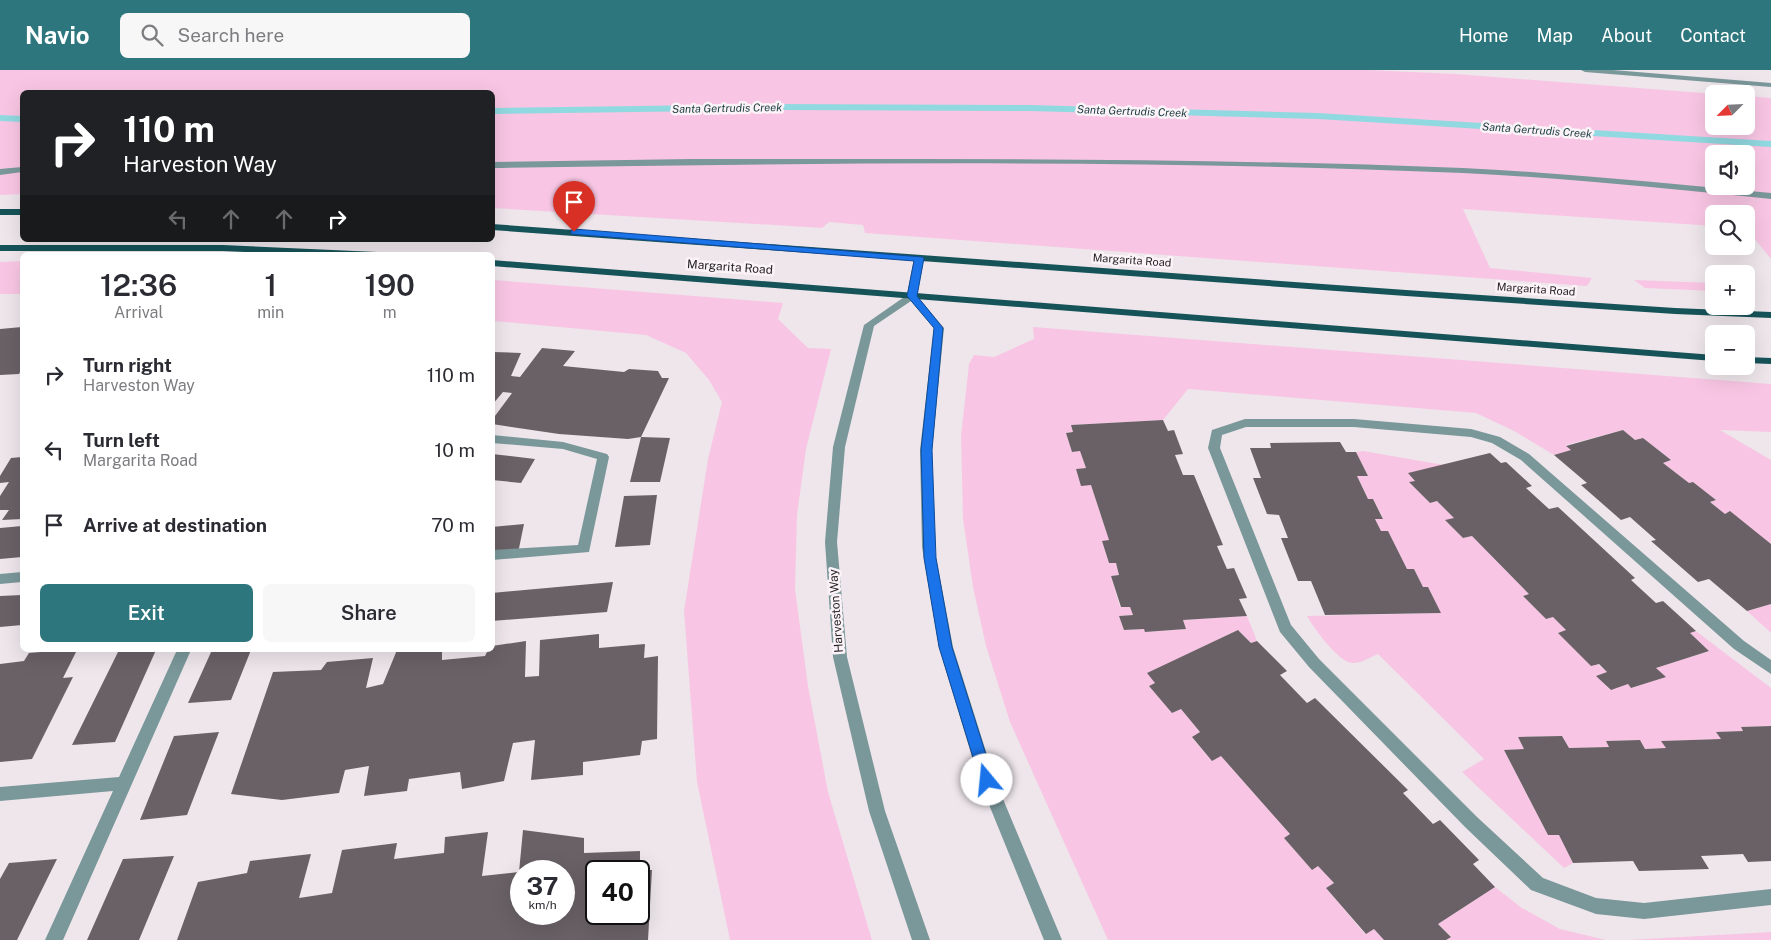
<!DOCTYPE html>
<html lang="en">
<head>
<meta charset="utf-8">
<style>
  body { margin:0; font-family:"Public Sans",sans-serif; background:#f7f7f7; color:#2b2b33; height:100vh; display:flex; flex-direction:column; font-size:19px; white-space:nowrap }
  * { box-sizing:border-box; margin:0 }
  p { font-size:16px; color:#7c7c81 }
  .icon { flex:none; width:28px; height:28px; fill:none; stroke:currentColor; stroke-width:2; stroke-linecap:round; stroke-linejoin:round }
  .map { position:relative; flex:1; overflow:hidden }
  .side { position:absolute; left:20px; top:182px; width:475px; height:400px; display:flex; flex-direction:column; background:#fff; border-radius:8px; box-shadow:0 5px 20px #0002 }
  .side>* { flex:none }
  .guide { position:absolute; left:20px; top:20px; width:475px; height:152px; border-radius:8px; box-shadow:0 5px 20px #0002; background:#202124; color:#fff; overflow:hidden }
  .needle { width:32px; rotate:246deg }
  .tools { position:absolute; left:1705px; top:15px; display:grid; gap:10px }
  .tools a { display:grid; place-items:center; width:50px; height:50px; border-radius:8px; background:#fff; box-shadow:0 5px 20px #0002; font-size:25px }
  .speed { position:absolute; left:510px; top:790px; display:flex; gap:10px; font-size:25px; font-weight:700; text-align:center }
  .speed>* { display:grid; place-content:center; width:65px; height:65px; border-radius:50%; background:#fff; box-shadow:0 5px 20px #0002; line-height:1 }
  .speed small { font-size:12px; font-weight:400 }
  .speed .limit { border:2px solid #111; border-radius:8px; background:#fff; color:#111 }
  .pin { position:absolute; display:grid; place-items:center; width:42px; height:42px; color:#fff; margin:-51px -21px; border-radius:50% 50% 50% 0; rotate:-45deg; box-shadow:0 0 5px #0007 }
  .pin .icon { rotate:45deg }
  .me { position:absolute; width:55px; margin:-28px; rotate:343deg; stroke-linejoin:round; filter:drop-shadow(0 0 4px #0008) }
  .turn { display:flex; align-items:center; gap:18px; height:105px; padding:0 20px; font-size:22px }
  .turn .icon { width:65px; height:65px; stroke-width:2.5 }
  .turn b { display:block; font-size:35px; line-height:42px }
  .lanes { display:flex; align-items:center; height:48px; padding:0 20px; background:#0003; justify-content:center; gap:25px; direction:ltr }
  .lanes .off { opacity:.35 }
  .eta { display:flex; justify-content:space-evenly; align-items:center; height:85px; text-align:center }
  .eta b { font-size:30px; font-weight:600; line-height:35px }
  .primary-button { display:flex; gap:10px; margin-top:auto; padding:10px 20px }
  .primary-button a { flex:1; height:58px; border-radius:8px; background:#2d767d; color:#fff; font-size:20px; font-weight:600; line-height:58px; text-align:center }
  .primary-button a+a { background:#f7f7f7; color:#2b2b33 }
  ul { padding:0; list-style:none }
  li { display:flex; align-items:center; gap:15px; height:75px; padding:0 20px }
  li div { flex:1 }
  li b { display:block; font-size:19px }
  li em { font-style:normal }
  header { display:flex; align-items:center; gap:30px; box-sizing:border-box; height:70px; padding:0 25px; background:#2d767d; color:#fff }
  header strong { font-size:24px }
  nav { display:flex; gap:28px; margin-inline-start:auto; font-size:18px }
  .search { width:350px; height:45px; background:#f7f7f7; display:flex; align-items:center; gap:12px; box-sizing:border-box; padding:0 18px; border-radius:8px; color:#7c7c81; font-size:19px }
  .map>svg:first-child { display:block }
</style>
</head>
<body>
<header>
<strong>Navio</strong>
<div class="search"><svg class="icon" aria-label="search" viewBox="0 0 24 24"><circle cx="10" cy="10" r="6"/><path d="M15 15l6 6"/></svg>Search here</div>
<nav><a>Home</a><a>Map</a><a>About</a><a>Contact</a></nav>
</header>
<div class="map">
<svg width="1771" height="870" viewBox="0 0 1771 870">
  <rect width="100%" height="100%" fill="#eee6eb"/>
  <path fill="#f8c6e4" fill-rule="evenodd" d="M0 0H1368L1456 4 1716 24H1714V56H1746V26L1771 28V189L1746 158V144H1714V156L1463 139 1490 198 1592 208 1587 216 865 163 863 155 829 152 822 158 493 138 492 22H22V124L0 125ZM1714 84H1746V116H1714Z
    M22 191V224H0V192Z
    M493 210 783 233 778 249 808 278 831 279 806 379 797 445 795 519 808 616 828 722 872 870H730L697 712 684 541 708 389 722 332 709 310 686 283 646 265 493 251Z
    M1634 210 1714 213V221L1645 218Z
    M1033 257 1771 314V362L1720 360 1771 390V474L1730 442 1725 444 1710 432 1716 430 1693 412 1689 413 1663 393 1671 390 1643 368 1635 370 1623 360 1566 375 1571 380 1554 385 1514 361 1476 343 1188 319 1163 350 1071 355 1073 362 1066 363 1072 382 1080 381 1086 398 1076 399 1081 415H1091L1109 470 1102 472 1109 493H1116L1119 505 1111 506 1120 537H1130L1133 545 1119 546 1124 560 1144 559 1146 562 1186 559 1183 550 1247 546 1257 571 1251 573 1238 560 1148 603 1155 613 1149 616 1172 643 1181 639 1200 662 1192 668 1212 691 1221 686 1290 764 1284 768 1311 799 1318 796 1334 813 1326 818 1365 864 1374 859 1384 870H1108L1010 652 986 576 973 517 963 449 961 366 969 294 974 285 994 287 1034 269Z
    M1363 381 1444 395 1409 403 1415 411 1410 413 1430 433 1437 431 1454 448 1446 451 1463 468 1472 466 1529 524 1523 526 1546 549 1553 547 1566 560 1558 563 1607 602 1597 606 1610 620 1628 614 1632 618 1665 607 1656 598 1709 581 1690 563 1696 561 1771 618V656L1741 657 1743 661 1717 662 1721 669 1662 671 1666 678 1645 679 1640 670 1606 671 1609 677 1569 678 1562 666 1518 667 1524 679 1504 680 1548 765H1559L1573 793 1564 798 1462 702 1484 689 1378 584C1371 587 1360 594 1352 593 1339 593 1313 557 1307 546L1440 543 1428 517H1423L1414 499H1407L1388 461H1381L1375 449 1383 448 1373 429H1368L1357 406H1368L1356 382Z
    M1771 534V563L1747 541Z
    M1495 817 1522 838 1560 859 1606 870H1446L1451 866 1438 854Z
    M1771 862V870H1628Z"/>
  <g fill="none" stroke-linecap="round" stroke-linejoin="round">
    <path fill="#91d9e0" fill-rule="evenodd" d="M775 34 1030 35 1318 43 1771 71V77L1318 49 1030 41 775 40 492 44V38Z
      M0 45 22 46V52L0 51Z"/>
  </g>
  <path fill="#696166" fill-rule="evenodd" d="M22 257V299L19 304 0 305V259Z
    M542 278 575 281 563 296 624 302 629 299 658 301 662 308H669L641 367 628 369 559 364 492 354V350L512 323 503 322 492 335V282L521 283 511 306 520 307Z
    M1163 350 1168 361 1174 360 1183 384 1175 385 1183 405H1194L1223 475 1217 476 1227 499 1234 498 1247 528 1239 529 1247 546 1183 550 1186 559 1145 562 1144 559 1124 560 1119 546 1133 545 1130 537H1121L1111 506 1119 505 1116 493H1109L1102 471 1109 470 1091 415 1081 416 1076 399 1086 398 1080 381 1072 382 1066 363 1073 362 1071 355Z
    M1623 360 1635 370 1643 368 1671 390 1663 393 1689 413 1693 412 1716 430 1710 432 1725 444 1730 441 1771 474V534L1747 541 1709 509 1698 512 1651 471 1656 470 1630 447 1621 450 1581 415 1587 413 1554 385 1571 380 1566 376Z
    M641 367 670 368 660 412H630Z
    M1340 372 1346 382H1356L1368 406H1357L1368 429H1373L1383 449H1375L1381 461H1388L1407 499H1414L1423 517H1428L1441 543 1325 545 1311 511H1298L1281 468H1288L1279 445 1267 444 1253 408H1261L1250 378H1271L1270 373Z
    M1490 383 1501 393 1506 392 1532 416 1526 418 1549 439 1558 437 1635 508 1631 510 1656 533 1663 531 1696 561 1690 563 1709 581 1656 598 1666 607 1631 618 1628 614 1611 620 1596 606 1607 602 1599 594 1591 596 1558 563 1566 560 1553 547 1546 549 1523 526 1529 524 1472 466 1463 468 1445 450 1454 448 1437 431 1430 433 1409 412 1415 411 1408 403Z
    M492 384 535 389 521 413 492 410Z
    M22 387V449L2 450 9 440H0V426L9 412 0 413V406L11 388Z
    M657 425 650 475 615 477 624 426Z
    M524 454 518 483 492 484V457Z
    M22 456V487L0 489V458Z
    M613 512 607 542 492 551V523Z
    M22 525V555L0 557V526Z
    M1238 560 1251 573 1257 571 1287 601 1280 605 1307 633 1315 628 1408 720 1403 723 1433 754 1440 750 1479 790 1473 794 1495 817 1438 854 1451 867 1446 870H1384L1374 859 1366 864 1326 818 1334 813 1318 796 1312 800 1284 768 1290 764 1221 686 1212 691 1192 667 1200 662 1181 639 1172 643 1149 616 1155 613 1147 603Z
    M599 564V578L645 574 644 588 658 586 657 669 642 671 640 685 583 692V705L531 710 535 670 513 673 504 711 462 719 460 702 409 709 407 721 364 726 369 696 345 700 339 723 282 730 231 724 273 602 321 600 327 592 373 588 366 618 383 614 397 580H442V590L485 586 488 580H492V576L526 571 525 607 539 606 540 570Z
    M64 580H77L63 608 73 607 32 689 0 692V594L24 591 29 583Z
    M119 580H156L115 672 72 675Z
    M212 580H251L231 630 188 633Z
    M1771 656V791L1748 792 1743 784 1701 786 1709 799 1639 801 1633 791 1573 793 1559 765H1548L1504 680 1524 679 1518 667 1562 666 1569 678 1609 677 1606 671 1640 670 1645 679 1666 678 1661 671 1721 669 1716 662 1743 661 1741 657Z
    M219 662 187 745 140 750 174 666Z
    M523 760 584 768V783L640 781V800H652L648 870H177L198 812 247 803 250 791 311 784 299 828 332 823 342 780 397 773 394 789 444 783 445 767 488 762 482 806 519 802ZM521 801H564V844H521ZM596 801H639V844H596Z
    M174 786 139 870H87L123 789Z
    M57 789 17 870H0V809L9 793Z"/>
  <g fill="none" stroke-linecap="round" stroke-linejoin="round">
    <path fill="#7a979a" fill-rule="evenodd" d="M1581 0H1613L1771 13V17L1585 2Z
      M692 89C949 89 1206 88 1463 98 1566 103 1669 114 1771 123V129C1669 119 1566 108 1463 103 1140 89 816 93 492 98V92Z
      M22 97V102L0 105V99Z
      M919 185 924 188 917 226 944 258 932 380 934 477 953 577 995 710 1062 870H1044L979 710 939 577 922 477 920 380 934 258 911 231 874 256 845 377 837 472 847 587 885 741 930 870H912L869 741 833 587 825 472 833 377 864 255 907 225 914 188Z
      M1245 349H1354L1471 359 1500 367 1529 384 1744 571 1771 590V604L1734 579 1521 390 1492 373 1471 367 1354 357H1246L1222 365 1220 378 1291 555 1319 589 1477 747 1543 808 1596 828 1644 833 1771 819V835L1644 849 1596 844 1531 820 1465 757 1309 597 1280 562 1208 378 1212 360Z
      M492 365 563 372 607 384 609 387 589 482 492 490V480L578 475 597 389 563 379 492 373Z
      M22 502V512L0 514V504Z
      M177 580H191L63 870H45L113 721 0 731V717L119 707Z"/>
    <path fill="#165359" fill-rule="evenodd" d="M0 139H22V145H0Z
      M492 154 1406 220 1675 238 1771 242V248L1675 244 1406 226 492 160Z
      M0 175H223L377 182 382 185H314L223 181H0Z
      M492 190 1714 285V291L492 196Z
      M1746 287 1771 288V294L1746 293Z"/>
  </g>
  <path fill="#1a73e8" stroke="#114b97" d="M574 159 922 187 924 188 917 226 943 258 932 380 936 488 952 577 994 710 992 714 987 716 982 714 980 710 939 577 924 488 921 380 934 258 907 226 914 191 571 164V160Z"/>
  <g text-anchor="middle" stroke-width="5" stroke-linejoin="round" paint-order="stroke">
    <g font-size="11" font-style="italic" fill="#183b3e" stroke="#fcf3f8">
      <text transform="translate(727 38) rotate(-1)" y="4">Santa Gertrudis Creek</text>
      <text transform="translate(1132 41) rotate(2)" y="4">Santa Gertrudis Creek</text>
      <text transform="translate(1537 60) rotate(4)" y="4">Santa Gertrudis Creek</text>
    </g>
    <g font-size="11" fill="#262325" stroke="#fcf3f8">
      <text transform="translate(1132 190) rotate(4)" y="4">Margarita Road</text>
      <text transform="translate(1536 219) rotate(4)" y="4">Margarita Road</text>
    </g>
    <g font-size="12" fill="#262325" stroke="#fcf3f8">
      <text transform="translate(730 197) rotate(4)" y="4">Margarita Road</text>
      <text transform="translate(836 541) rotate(-94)" y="4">Harveston Way</text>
    </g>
  </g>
</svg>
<div class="tools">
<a><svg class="needle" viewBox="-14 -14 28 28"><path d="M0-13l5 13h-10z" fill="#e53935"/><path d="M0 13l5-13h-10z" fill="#7c7c81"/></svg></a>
<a><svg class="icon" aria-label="sound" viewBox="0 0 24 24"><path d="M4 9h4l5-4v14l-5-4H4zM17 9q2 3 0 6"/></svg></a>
<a><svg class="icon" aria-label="search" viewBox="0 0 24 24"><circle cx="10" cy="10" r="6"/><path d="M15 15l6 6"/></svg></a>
<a>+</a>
<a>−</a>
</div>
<div class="speed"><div>37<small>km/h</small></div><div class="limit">40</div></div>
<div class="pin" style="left:574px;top:162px;background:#d93025"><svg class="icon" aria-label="arrive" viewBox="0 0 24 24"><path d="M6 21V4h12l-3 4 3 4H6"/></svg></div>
<svg class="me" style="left:987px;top:710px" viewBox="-20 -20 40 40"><circle r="19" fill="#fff"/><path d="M0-13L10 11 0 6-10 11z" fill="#1a73e8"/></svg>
<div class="guide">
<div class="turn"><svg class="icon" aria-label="right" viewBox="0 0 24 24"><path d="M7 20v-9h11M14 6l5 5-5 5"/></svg><div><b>110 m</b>Harveston Way</div></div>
<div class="lanes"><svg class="icon off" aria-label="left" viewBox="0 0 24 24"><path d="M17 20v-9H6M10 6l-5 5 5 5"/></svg><svg class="icon off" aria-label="ahead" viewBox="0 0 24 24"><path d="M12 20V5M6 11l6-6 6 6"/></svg><svg class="icon off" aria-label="ahead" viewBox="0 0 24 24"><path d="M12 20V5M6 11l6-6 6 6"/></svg><svg class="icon" aria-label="right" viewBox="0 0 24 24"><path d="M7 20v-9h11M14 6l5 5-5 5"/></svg></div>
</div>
<section class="side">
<div class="eta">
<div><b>12:36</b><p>Arrival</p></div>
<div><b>1</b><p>min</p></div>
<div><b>190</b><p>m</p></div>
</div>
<ul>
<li><svg class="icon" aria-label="right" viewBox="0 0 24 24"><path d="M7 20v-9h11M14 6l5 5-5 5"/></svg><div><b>Turn right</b><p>Harveston Way</p></div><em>110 m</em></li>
<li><svg class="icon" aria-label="left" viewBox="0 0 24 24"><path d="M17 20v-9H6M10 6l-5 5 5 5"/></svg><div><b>Turn left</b><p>Margarita Road</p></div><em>10 m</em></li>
<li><svg class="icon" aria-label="arrive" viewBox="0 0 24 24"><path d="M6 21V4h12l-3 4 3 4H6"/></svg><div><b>Arrive at destination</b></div><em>70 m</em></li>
</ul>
<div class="primary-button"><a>Exit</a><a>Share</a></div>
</section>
</div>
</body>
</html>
